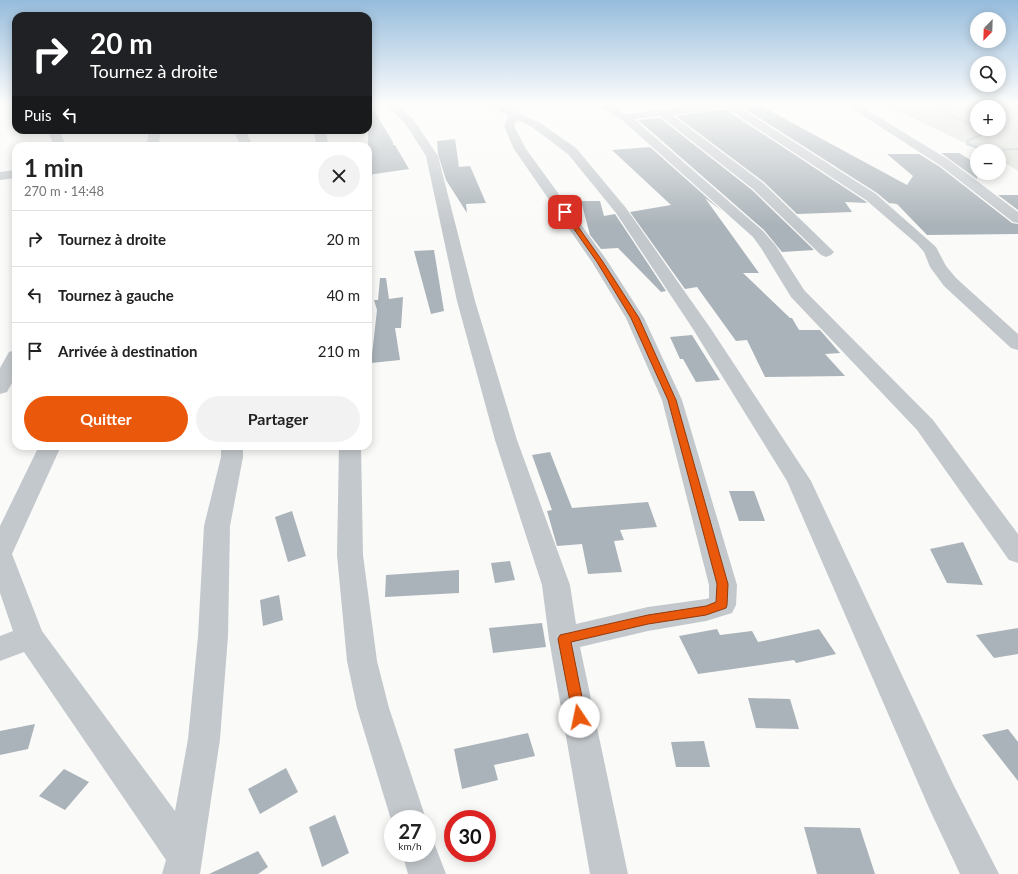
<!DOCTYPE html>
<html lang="fr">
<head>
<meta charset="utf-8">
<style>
  body { margin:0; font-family:Lato,sans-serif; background:#f2f2f2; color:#222; height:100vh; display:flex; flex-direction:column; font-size:15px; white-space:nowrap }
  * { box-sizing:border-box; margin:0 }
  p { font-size:13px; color:#767676 }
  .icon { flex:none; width:22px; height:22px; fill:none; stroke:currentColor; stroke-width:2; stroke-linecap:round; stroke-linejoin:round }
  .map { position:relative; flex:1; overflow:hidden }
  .drawer { position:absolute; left:12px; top:142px; width:360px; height:308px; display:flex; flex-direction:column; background:#fff; border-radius:12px; box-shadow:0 2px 10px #0003 }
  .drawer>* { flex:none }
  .hud { position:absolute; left:12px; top:12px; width:360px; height:122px; border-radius:12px; box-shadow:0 2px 10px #0003; background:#202124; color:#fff; overflow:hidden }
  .needle { width:26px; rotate:203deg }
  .fabs { position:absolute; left:970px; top:12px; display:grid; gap:8px }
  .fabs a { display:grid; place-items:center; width:36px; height:36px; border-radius:50%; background:#fff; box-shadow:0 2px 10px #0003; font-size:20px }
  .speed { position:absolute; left:384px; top:810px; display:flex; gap:8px; font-size:20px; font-weight:700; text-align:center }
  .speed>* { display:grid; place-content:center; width:52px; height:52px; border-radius:50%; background:#fff; box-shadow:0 2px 10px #0003; line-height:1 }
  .speed small { font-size:10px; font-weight:400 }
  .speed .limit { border:6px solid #d22; background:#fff; color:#111 }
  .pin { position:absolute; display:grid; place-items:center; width:34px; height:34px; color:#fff; margin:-17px; border-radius:8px; box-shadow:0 2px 6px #0006 }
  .me { position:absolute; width:44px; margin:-22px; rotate:349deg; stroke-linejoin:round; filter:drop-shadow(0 0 3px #0008) }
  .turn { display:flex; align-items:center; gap:14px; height:84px; padding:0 12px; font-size:18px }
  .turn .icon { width:52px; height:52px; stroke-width:2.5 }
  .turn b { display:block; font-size:28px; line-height:34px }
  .then { display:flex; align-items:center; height:38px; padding:0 12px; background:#0003; gap:8px; font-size:15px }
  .round { display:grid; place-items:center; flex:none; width:42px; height:42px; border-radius:21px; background:#f2f2f2 }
  .summary { display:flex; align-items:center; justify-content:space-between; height:68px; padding:0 12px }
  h1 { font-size:24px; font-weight:700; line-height:30px }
  .button { display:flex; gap:8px; margin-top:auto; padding:8px 12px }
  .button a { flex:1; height:46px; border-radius:24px; background:#ea580c; color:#fff; font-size:16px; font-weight:700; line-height:46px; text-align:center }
  .button a+a { background:#f2f2f2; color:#222 }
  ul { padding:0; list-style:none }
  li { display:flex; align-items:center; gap:12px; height:56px; padding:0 12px; border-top:1px solid #e0e0e0 }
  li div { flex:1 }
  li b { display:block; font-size:15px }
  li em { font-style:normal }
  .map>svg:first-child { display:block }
</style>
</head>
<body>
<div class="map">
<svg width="1018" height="874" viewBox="0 0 1018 874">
  <rect width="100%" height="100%" fill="#fafaf8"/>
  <path fill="#dadfd7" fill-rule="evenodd" d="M883 104H1018V171L999 159V151H982ZM977 107H999V129H977Z"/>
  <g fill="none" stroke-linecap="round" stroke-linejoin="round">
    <path fill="#bbc7cb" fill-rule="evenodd" d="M942 104 948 105 943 112 977 125V127L940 113 944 105Z
      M979 129H983L988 133 970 141 969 143 988 150 1018 148V150L984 151 966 145 967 139 983 133Z"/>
  </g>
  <path fill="#aab3b9" d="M368 104H370L393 142V145H395L409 169 368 175Z
    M761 106 907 185 913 176 887 154H919L940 167 1012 223 1018 224V234L927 235 897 204 889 203 877 193 742 107Z
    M725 109 865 201 867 203 845 202 852 212 797 214 764 182 676 116Z
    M660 118 752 190 814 250 782 252 764 230 638 120Z
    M455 139 459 167 470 166 486 203 466 204 467 213 446 180 438 154 437 141Z
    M650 147 722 211 705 198 759 273H743L790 318H792L799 330H820L840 353 825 354 845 376 765 377 747 340 736 341 697 287 685 289 630 212 671 205 612 150Z
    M941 153H959L977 164V179Z
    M998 195H1018V210Z
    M581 201H600L604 216 615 214 666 291 661 292 618 248 601 249 590 235Z
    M434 250 444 311 431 314 414 251Z
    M380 278H386L389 299 403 297 401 328H395L400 360 371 363 377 310 374 300H378Z
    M692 335 720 380 696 382 683 359H680L670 337Z
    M550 452 572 508 648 502 657 527 620 530 624 540 614 541 622 572 588 574 582 544 557 546 547 511 552 510 532 455Z
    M729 491H754L765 521H739Z
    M292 511 306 556 288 562 275 517Z
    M963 542 983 585 947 583 930 549Z
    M510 561 515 580 495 583 491 563Z
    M459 570V593L385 597 386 575Z
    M279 595 283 620 263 626 260 600Z
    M542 623 546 647 493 653 489 628Z
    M1018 628V654L994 658 976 635Z
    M717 629 720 635 752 631 758 642 819 629 836 654 796 663 794 660 698 674 679 636Z
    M748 698 790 699 799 729 756 728Z
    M35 724 28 749 0 755V731Z
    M1008 729 1018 742V781L982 735Z
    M528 733 535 756 494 765 498 780 462 789 454 749Z
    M704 741 710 767H676L671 742Z
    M286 768 298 792 260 814 248 789Z
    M64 769 89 782 65 810 39 796Z
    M335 815 349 853 322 867 309 827Z
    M804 827 860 828 875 874H817Z
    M258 851 268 867 258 874H209Z"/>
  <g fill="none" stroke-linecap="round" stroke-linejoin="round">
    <path fill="#c3c8cc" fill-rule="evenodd" d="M384 104H395L413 119 438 156 475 301 517 440 570 585 576 624 648 607 706 599 709 598V585L662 400 626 318 592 262 514 149 504 126 508 116 488 104H501L540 123 576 148 626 208 711 329 811 481 953 784 999 874H960L929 808 787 481 693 329 616 213 568 154 532 127 517 120 514 126 526 149 606 259 644 318 682 400 737 585 736 605 732 613 706 621 648 631 580 647 628 874H590L549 639 542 585 495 440 457 301 426 156 405 123Z
      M593 104H606L626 114 708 104H734L876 194 936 247 946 266 956 278 1018 334V350L1011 348 944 286 930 267 924 252 917 244 866 200 725 107 699 112 672 115 763 183 831 249 834 252 831 255 826 257 821 255 753 189 660 116 634 119 763 231 776 246 804 290 933 420 1018 534V563L1009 560 917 430 791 297 761 248 753 237 621 119Z
      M845 104H857L949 160 1018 212V223L1013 222 941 166Z
      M47 130H59L64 141 63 146H51L52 141Z
      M145 130 158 131 160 133 159 146H147L148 134Z
      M233 130H245L253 146H241Z
      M313 130H325L329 146H317Z
      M16 170V178L0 180V172Z
      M16 350V376L7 392 0 394V368L9 352Z
      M39 446H61L12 554 42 631 175 811 188 739 198 636 204 526 221 457V446H243V457L230 526 228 636 220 739 200 874H162L166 860 24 652 0 661V636L13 631 0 593V526Z
      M339 446H361L363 555 377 661 389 708 426 819H393V826L357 708 347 661 337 555Z
      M427 838 433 840 446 874H408L402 853H427Z"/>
  </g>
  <linearGradient id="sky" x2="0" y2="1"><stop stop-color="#96bcdc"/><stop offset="0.46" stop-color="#fdfdfc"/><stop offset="1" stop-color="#fdfdfc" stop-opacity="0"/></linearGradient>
  <rect width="1018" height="226" fill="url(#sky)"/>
  <path fill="#ea580c" stroke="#983908" d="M563 211H567L603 262 639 318 676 400 728 584 727 605 726 608 706 615 648 624 571 642 586 717 584 721 579 723 575 721 573 717 558 639 560 635 648 615 706 606 716 602 717 584 668 400 631 318 597 262 562 212Z"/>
</svg>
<div class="fabs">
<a><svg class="needle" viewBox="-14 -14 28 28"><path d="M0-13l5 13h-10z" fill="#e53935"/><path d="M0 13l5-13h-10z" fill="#767676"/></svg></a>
<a><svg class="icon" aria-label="search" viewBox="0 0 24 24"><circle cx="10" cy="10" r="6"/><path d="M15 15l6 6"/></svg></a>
<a>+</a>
<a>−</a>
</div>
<div class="speed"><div>27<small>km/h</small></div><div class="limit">30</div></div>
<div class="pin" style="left:565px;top:212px;background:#d93025"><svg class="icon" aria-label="arrive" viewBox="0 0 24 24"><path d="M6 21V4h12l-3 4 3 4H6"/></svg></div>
<svg class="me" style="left:579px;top:717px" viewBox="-20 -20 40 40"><circle r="19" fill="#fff"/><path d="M0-13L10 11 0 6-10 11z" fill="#ea580c"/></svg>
<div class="hud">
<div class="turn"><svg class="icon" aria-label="right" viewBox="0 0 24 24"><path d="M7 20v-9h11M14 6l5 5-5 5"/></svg><div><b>20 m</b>Tournez à droite</div></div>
<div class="then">Puis<svg class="icon" aria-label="left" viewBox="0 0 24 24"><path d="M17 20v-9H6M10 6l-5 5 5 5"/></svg></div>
</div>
<section class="drawer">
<div class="summary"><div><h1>1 min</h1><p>270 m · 14:48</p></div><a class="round"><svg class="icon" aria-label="close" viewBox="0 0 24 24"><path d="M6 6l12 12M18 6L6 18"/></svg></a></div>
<ul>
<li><svg class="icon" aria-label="right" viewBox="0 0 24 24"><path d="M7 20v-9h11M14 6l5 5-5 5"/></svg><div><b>Tournez à droite</b></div><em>20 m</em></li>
<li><svg class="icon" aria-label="left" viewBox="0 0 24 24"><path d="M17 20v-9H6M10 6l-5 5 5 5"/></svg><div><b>Tournez à gauche</b></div><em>40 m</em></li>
<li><svg class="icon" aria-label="arrive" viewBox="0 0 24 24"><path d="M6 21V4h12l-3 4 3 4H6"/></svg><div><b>Arrivée à destination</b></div><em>210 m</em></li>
</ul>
<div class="button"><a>Quitter</a><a>Partager</a></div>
</section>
</div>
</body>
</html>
